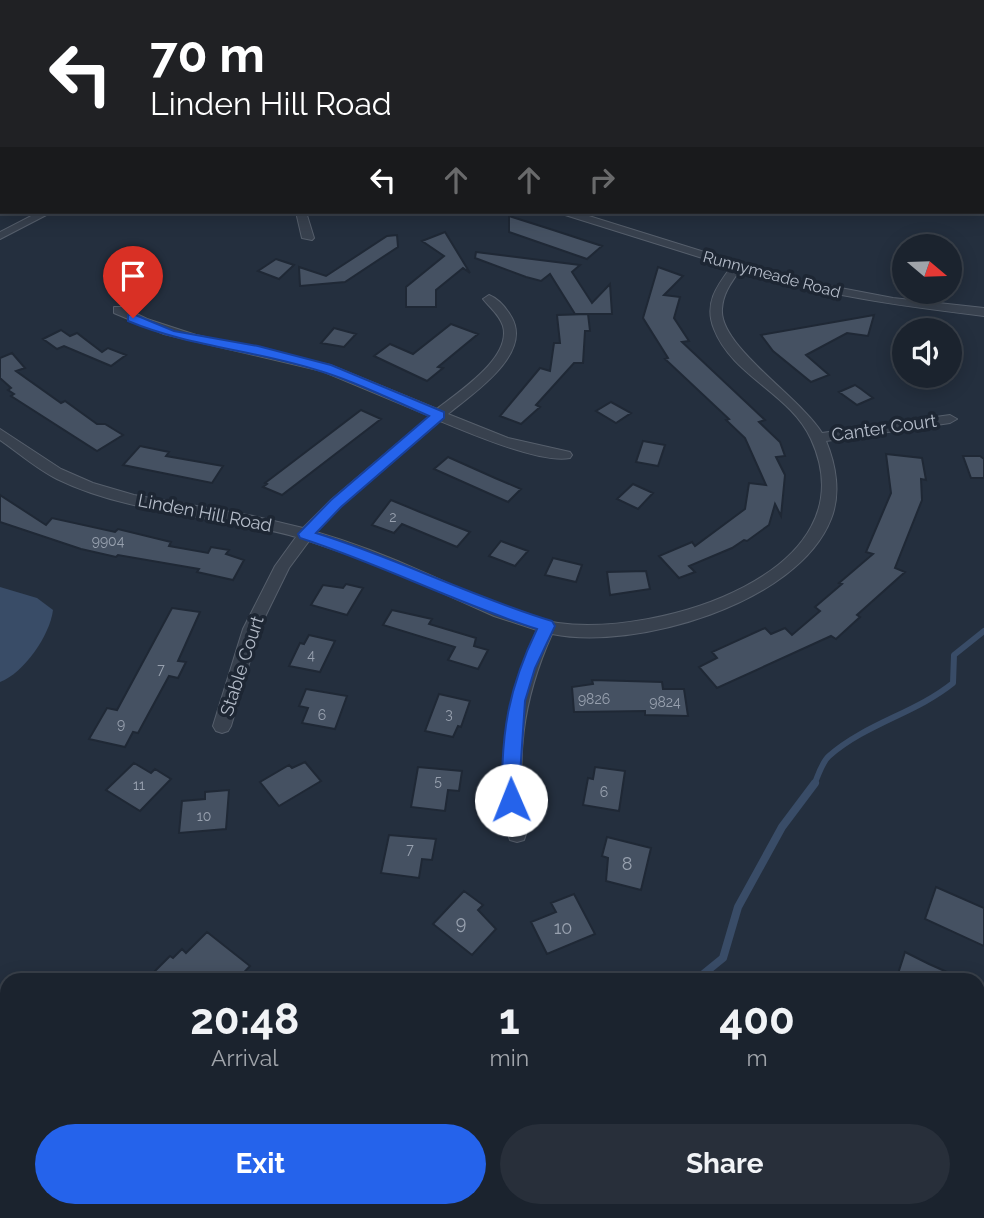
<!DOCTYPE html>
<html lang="en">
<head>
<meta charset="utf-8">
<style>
  body { margin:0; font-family:Raleway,sans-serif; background:#282f3a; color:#f1f3f6; height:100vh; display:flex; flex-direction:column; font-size:26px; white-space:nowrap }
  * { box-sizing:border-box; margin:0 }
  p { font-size:23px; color:#a0a4aa }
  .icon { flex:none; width:38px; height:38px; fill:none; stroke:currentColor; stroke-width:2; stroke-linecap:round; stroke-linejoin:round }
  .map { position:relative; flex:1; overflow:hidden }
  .sheet { position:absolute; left:0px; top:973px; width:985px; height:245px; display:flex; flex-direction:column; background:#1b232e; border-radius:21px 21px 0 0; box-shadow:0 4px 18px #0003,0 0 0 2px #39404a }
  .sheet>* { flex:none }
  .guide { position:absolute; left:0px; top:0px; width:985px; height:214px; box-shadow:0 4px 18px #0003,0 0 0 2px #39404a; background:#202124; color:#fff; overflow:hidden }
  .needle { width:46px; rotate:109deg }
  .buttons { position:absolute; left:892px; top:234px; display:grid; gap:14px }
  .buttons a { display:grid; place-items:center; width:70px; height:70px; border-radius:50%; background:#1b232e; box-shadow:0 4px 18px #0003,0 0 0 2px #39404a; font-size:35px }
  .pin { position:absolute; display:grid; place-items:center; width:60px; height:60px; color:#fff; margin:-72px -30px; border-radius:50% 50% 50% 0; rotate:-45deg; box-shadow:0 0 7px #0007 }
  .pin .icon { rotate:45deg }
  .me { position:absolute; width:77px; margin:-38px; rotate:359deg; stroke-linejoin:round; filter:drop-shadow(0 0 5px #0008) }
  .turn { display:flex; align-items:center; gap:24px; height:147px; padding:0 35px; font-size:32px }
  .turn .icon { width:91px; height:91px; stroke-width:2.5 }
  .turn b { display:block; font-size:49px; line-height:60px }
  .lanes { display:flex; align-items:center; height:66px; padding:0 35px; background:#0003; justify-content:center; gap:35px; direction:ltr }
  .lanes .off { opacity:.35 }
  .eta { display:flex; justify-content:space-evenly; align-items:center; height:119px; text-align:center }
  .eta b { font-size:42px; font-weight:700; line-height:49px }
  .button { display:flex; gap:14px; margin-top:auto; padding:14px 35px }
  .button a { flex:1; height:80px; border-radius:42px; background:#2563eb; color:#fff; font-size:28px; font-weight:700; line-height:80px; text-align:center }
  .button a+a { background:#282f3a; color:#f1f3f6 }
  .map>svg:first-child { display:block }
</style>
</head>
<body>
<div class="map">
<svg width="984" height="1218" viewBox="0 0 984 1218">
  <rect width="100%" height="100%" fill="#242f3e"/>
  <path fill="#263c3f" d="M252 0H984V95V2Z"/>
  <path fill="#394c67" d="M0 587 37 598 53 610C50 635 24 673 0 682Z"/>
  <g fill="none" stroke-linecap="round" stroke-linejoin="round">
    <path stroke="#394c67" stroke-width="6" d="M814 785C818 776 822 762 829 756 865 724 916 713 953 683L954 655 984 631"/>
    <path stroke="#394c67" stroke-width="8" d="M696 980 723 958 738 907 782 827 815 783
      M584 1218 589 1211"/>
  </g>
  <path fill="#455162" stroke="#1f2835" stroke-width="2" d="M509 216 550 229 602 246 587 259 509 232Z
    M445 232 470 273 463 268 436 290V307H406V287L444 256 422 241Z
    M397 235 398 247 345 282 300 286 299 267 326 276 387 236Z
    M476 252 580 265 572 272 592 303 610 284 612 314H575L550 274 541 281 526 277 475 258Z
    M276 259 294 265 279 279 258 271Z
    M658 267 683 276 664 295 680 297 674 318 689 341 682 342 765 420 759 422 780 442 785 456 776 457 785 475 781 516 775 504 769 525 747 541 744 540 732 548 689 566 695 572 679 578 659 556 692 542 695 546 745 509 749 483 766 485 745 438 726 420 729 419 665 359 668 358 643 318Z
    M588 314 590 331H585L583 363H574L536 405 540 407 521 424 500 416 540 368 550 371 554 343H560L557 315Z
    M874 315 868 336 847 333 806 355 829 375 811 382 773 351 761 335Z
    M451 324 478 334 438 367 443 368 427 381 374 356 390 344 413 354Z
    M334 328 356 334 344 347 321 343Z
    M61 330 70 336 77 333 102 352 108 348 126 355 111 366 64 346 57 349 43 339Z
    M12 353 25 368 16 371 61 403 65 401 97 424H105L123 435 97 451 11 396 14 394 8 390 11 388 0 378V358Z
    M855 385 861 389 873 398 857 405 839 392Z
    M611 402 631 413 616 423 596 411Z
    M361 410 381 419 282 495 263 487 267 484 265 483Z
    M643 441 665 445 658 466 636 462Z
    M140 446 169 452 166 456 223 466 212 483 123 465Z
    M886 454 922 458 926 480 921 479 922 500 895 568 905 572 857 615 860 617 836 639 831 636 717 688 699 667 717 658 712 652 765 628 771 634 785 628 792 635 820 611 815 607 842 584 839 583 873 554 866 552 891 493Z
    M963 456H980L984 459V478H971Z
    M448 457 495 478 521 489 508 502 434 469Z
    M633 484 653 493 638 509 617 499Z
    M0 495 46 525 52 518 115 532 118 529 171 542 169 546 208 553 211 547 229 550 226 554 244 560 233 580 197 572 199 569 118 555 116 557 81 549 0 522Z
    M391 500 420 512 470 532 457 547 402 524 394 533 372 525Z
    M501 541 528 551 515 566 489 556Z
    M553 558 582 565 576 582 545 575Z
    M646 571 650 589 610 595 607 572Z
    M346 584 363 588 347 615 311 605 323 585 343 588Z
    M172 608 200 612 178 661 186 662 178 678 169 676 138 733 133 732 125 747 89 739 107 708 117 710Z
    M392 610 432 619 429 624 476 638 474 646 488 650 478 669 448 660 455 647 383 625Z
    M309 635 335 641 320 672 289 666 300 643 304 644Z
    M592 680 662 682 663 689H684L688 716 645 715V711L574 712 572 687 593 684Z
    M306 689 347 696 335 729 302 723 308 708 299 706Z
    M439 694 470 701 461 727 458 726 453 737 425 731Z
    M305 762 321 781 279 806 260 782 289 765 292 768Z
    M134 763 151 773 155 769 171 779 140 811 106 790Z
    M418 767 462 771 459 791 448 790 445 811 411 807Z
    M595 767 625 771 619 811 583 805 588 778 593 779Z
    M229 790 226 829 179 833 182 801 205 799V792Z
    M389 835 436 839 432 860 422 859 419 878 381 873Z
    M607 837 651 848 641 890 606 881 608 858 602 856Z
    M936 887 984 908V946L925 919Z
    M464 891 483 905 478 910 496 929 472 955 433 924Z
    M574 894 595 934 547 954 531 922 556 912 551 903Z
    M207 932 250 966 237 980H146L170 956 173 958 182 949 186 953Z
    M905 952 929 964 965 980H896Z"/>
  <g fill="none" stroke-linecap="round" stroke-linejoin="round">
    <defs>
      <path id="minor" d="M0 56H2V62H0Z
        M39 212H52L0 239V232Z
        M296 212H306L314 238 312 240 302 238Z
        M561 212H576L788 278 893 298 984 308V316C901 306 820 295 740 270 731 283 723 293 722 309 719 346 800 397 822 433L950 415 957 419 950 423 826 441C836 465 841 494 831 519 798 604 634 651 552 634 521 703 516 760 526 834L524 840 517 842 510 840 508 834C498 757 505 701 537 630L494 616 385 567 309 541 289 568 259 629 231 726 228 731 222 733 216 731 213 726 243 629 275 566 296 537C218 515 131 515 57 479 37 469 19 453 0 440V429L61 469 93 483 134 495 253 516 303 528 331 500 430 416 322 371 164 334 114 313V307H122L147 319 196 335 330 365 437 409C458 392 512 358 503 326 499 314 490 308 483 299L489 295C499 299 507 309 512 318 532 355 472 394 448 414L508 438 570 452 572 455 570 458C541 464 469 433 440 421L341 506 316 532C354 543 390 557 425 573 468 592 512 616 558 623 655 637 873 574 811 439 791 394 732 376 714 329 704 304 716 287 731 267L562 214Z
        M88 1211H112L109 1218H85Z
        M155 1211H181L178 1218H152Z"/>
    </defs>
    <use href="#minor" stroke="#565f6c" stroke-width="2"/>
    <use href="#minor" fill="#38414e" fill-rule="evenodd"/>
  </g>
  <path fill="#2563eb" stroke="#184099" stroke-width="2" d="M133 314 174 331 258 346 331 365 444 412V418L341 507 316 533C397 558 472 597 552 621L555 626 535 668 525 701 518 805 511 807 502 800C501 733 508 689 537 629 456 603 381 564 300 538L298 534 331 500 429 416C394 401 357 382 320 371 256 350 190 347 128 321V315Z"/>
  <g text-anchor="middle" stroke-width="7" stroke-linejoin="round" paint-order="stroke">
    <g font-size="14" fill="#98a1af">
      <text x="393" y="522">2</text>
      <text x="108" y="546">9904</text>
      <text x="311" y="660">4</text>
      <text x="161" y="674">7</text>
      <text x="594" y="704">9826</text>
      <text x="665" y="707">9824</text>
      <text x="449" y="719">3</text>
      <text x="322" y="720">6</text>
      <text x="121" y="729">9</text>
      <text x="438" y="786">5</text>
      <text x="139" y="790">11</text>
      <text x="604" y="797">6</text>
      <text x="204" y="821">10</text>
      <text x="410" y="854">7</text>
    </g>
    <g font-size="16" fill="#b4bcc9" stroke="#1d2633">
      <text transform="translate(772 274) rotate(15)" y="6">Runnymeade Road</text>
    </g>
    <g font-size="18" fill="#b4bcc9" stroke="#1d2633">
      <text transform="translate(884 428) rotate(-8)" y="6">Canter Court</text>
      <text transform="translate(205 513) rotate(11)" y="6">Linden Hill Road</text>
      <text transform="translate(242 666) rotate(-72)" y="6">Stable Court</text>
    </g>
    <g font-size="18" fill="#98a1af">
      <text x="627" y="870">8</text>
      <text x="461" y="929">9</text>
      <text x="563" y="934">10</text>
    </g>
  </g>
</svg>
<div class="buttons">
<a><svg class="needle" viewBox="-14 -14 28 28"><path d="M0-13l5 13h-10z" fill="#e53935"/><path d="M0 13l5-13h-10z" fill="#a0a4aa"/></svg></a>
<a><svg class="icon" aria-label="sound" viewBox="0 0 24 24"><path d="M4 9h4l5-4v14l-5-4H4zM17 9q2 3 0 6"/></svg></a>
</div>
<div class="pin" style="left:133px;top:318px;background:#d93025"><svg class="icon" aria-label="arrive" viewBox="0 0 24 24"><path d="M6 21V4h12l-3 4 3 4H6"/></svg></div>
<svg class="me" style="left:511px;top:800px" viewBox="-20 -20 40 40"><circle r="19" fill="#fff"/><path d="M0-13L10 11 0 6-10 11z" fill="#2563eb"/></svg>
<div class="guide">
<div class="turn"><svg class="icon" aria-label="left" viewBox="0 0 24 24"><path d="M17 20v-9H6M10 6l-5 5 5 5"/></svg><div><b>70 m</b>Linden Hill Road</div></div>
<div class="lanes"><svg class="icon" aria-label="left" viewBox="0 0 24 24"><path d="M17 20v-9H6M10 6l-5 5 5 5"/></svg><svg class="icon off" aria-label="ahead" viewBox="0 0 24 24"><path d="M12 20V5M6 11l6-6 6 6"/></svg><svg class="icon off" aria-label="ahead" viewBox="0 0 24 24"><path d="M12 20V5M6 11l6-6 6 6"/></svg><svg class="icon off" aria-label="right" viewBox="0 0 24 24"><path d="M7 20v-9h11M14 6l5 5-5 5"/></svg></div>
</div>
<section class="sheet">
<div class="eta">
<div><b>20:48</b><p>Arrival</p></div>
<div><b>1</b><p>min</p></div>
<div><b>400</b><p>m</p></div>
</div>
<div class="button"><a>Exit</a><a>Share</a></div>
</section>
</div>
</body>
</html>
